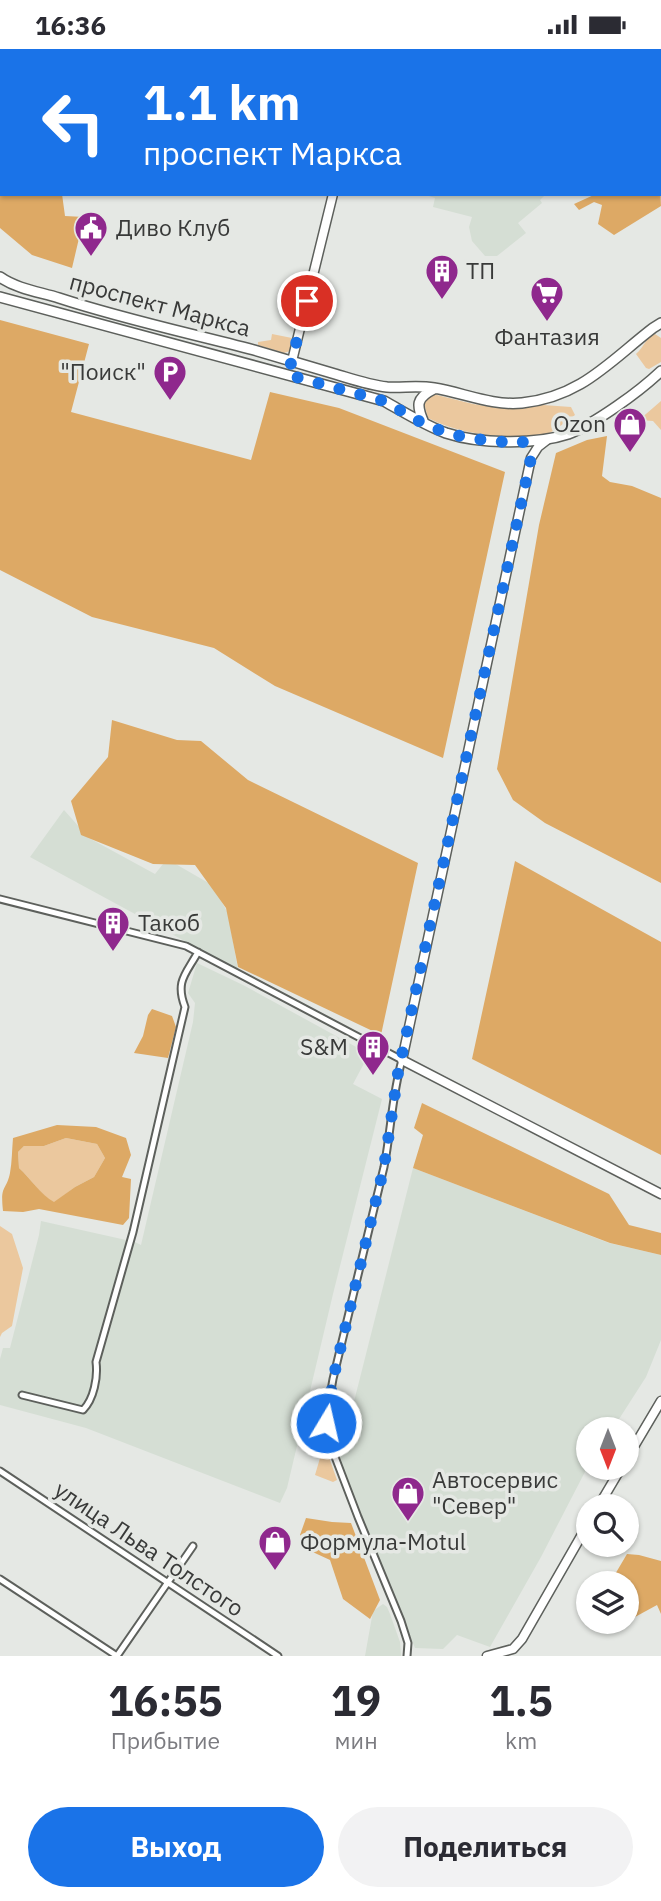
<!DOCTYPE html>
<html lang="ru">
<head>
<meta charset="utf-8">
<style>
  body { margin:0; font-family:"IBM Plex Sans",sans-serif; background:#f2f2f3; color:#2b2b33; height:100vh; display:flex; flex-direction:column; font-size:26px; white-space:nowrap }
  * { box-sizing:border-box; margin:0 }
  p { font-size:23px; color:#7c7c81 }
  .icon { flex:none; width:38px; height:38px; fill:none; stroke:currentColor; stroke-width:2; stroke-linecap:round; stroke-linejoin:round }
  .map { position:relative; height:1607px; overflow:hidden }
  .panel { display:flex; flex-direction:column; background:#fff; flex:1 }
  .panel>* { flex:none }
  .banner { position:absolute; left:0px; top:0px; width:662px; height:147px; box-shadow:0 2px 5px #0004; background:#1a73e8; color:#fff; overflow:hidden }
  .needle { width:46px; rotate:180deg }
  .buttons { position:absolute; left:576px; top:1368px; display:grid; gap:14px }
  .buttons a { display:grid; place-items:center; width:63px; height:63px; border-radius:50%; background:#fff; box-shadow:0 2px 5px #0004; font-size:35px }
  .pin { position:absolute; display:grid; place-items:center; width:60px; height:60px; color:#fff; margin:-30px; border:4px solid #fff; border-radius:50%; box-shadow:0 2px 7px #0007 }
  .me { position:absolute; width:77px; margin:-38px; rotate:9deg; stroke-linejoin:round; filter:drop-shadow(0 0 5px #0008) }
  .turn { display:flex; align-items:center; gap:24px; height:147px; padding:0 28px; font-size:32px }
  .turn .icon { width:91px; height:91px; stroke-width:2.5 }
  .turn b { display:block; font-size:49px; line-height:60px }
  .eta { display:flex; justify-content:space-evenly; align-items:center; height:119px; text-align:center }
  .eta b { font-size:42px; font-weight:700; line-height:49px }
  .button { display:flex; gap:14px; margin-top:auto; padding:14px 28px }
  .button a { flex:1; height:80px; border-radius:42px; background:#1a73e8; color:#fff; font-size:28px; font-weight:700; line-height:80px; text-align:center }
  .button a+a { background:#f2f2f3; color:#2b2b33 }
  .status { display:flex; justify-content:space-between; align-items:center; height:49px; padding:0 35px; background:#fff; direction:ltr }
  .status svg { height:19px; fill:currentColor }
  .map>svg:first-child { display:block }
</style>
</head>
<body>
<div class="status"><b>16:36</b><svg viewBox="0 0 49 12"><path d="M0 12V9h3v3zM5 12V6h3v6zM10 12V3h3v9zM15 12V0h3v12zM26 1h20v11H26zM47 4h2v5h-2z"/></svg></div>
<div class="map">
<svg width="661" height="1607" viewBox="0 0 661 1607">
  <rect width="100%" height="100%" fill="#e5e8e4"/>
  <path fill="#d5ded4" d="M385 0H512V2H384Z
    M423 145H546L540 151 542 154 518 174 526 184 497 207H485L472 192 469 178 472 168 433 158 435 149Z
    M64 761 89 789 155 825 167 810 212 836 228 864 238 921 30 808Z
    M197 914 243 936 369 1005 353 1035 382 1050 333 1245 287 1439 280 1454 86 1379 0 1356V1310L3 1299H10L39 1186 41 1172 135 1193 141 1196 193 973 195 954 188 944Z
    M413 1119 609 1194 661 1206V1291L646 1328 612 1381H588V1417L541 1508 490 1598 457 1586 443 1600 415 1599 339 1412Z
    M383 1555 387 1558 390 1565 400 1593 401 1607H365L373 1562Z"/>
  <path fill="#ebc89e" d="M272 285 292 289 290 302 284 304 258 296V293L271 291Z
    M655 285 661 289V313L649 320 646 319 636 305C645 297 643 292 655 285Z
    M433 345 473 355 498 359 520 360 543 356 571 358 575 366C566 372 557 381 547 385 540 387 533 387 525 387 491 388 458 384 428 369L424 354 428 347Z
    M661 352V381L653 372 639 371Z
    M66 1089 97 1095 105 1109 94 1128 75 1138 54 1154C41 1146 31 1130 19 1119L18 1103 24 1097H44Z
    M0 1177 12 1185 23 1219 12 1277 2 1284 0 1288Z
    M323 1399 326 1400 337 1431 333 1433 315 1426Z"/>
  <path fill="#dda965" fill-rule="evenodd" d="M0 131H2V145H62L65 167 84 168 72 219 32 206 0 179Z
    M660 134 661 157 614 186 598 175 602 156 594 153 579 161 574 155 596 145H660Z
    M0 271 89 295 71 363 251 411 270 343 339 359 505 423 443 709 275 637 214 599 92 568 0 521Z
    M607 387 602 427 610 433 632 437 661 449V834L545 774 513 751 497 720 539 476 556 404 587 391Z
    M112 671 177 691 201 692 248 731 418 814 381 986 238 918 226 859 195 816 153 815 81 786 71 752 108 708Z
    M515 812 661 893V1106L472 1010Z
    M152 960 172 967 176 978 168 1009 134 1004 143 987 148 966Z
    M422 1054 609 1145 629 1176 661 1184V1206L610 1194 413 1119 423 1086 414 1079Z
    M57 1076 96 1078 126 1089 131 1106 122 1128 131 1130 129 1169 123 1176 39 1160 23 1163 3 1162C0 1135 6 1143 10 1124 12 1113 12 1100 13 1089ZM66 1089 97 1095 105 1109 94 1128 75 1138 54 1153C41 1146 31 1130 19 1119L18 1103 24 1097H44Z
    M306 1469 332 1473 351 1474 380 1551 370 1570 343 1550 330 1511 304 1499 300 1486Z
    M627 1505 639 1506 661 1512V1565L657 1556 635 1568 627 1563 626 1535H615L614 1527Z"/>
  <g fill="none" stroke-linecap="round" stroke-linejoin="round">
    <defs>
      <path id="street" d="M0 850 186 897 402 1011C392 1046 391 1082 384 1118L333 1330 325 1375 327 1387 358 1468 401 1572 408 1594 407 1607
        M22 1346 83 1361C94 1350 98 1328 96 1313L133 1183 185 958C175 932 186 925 198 903
        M0 1422 278 1607
        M0 1530 117 1607 193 1497"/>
      <path id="secondary" d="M366 2 367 0
        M292 312 333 145
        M547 391 538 398 531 409 402 1011 661 1145
        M626 1411 661 1352
        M598 1458 621 1419
        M487 1607 513 1600 522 1590 588 1475"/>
      <path id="primary" d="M0 228C17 240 40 243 59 249 123 270 189 284 254 301 281 309 308 317 335 325 352 330 369 336 387 338 403 339 418 336 434 339 464 344 492 357 522 354 581 348 610 312 653 279L661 274
        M0 248 384 352C404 363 424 376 446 384 479 395 535 396 568 385 595 375 640 342 661 322
        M424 374C416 356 416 349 434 340"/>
    </defs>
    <use href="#street" stroke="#5d605c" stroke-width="9"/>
    <use href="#secondary" stroke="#5d605c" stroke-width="11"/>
    <use href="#primary" stroke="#5d605c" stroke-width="12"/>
    <use href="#street" stroke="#fff" stroke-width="5"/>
    <use href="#secondary" stroke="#fff" stroke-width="8"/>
    <use href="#primary" stroke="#fff" stroke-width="9"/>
  </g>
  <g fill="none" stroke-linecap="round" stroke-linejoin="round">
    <path stroke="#1a73e8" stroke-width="12" stroke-dasharray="0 21.6" d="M307 252 288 326 384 352 424 375 449 385 495 393 522 392 528 400 531 409 398 1024 384 1118 333 1330 326 1374"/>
  </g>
  <defs>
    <symbol id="civic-pin" viewBox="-11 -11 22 30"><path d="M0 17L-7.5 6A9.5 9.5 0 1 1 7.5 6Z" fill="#8f288d" stroke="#e5e8e4"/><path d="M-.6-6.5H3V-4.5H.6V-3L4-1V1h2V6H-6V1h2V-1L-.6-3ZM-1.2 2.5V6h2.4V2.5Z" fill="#fff"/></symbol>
    <symbol id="building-pin" viewBox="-11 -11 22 30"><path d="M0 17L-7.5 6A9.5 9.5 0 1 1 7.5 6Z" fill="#8f288d" stroke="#e5e8e4"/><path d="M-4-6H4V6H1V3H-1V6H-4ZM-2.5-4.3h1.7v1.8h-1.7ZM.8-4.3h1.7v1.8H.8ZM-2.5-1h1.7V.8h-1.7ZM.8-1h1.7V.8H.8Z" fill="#fff"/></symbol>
    <symbol id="supermarket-pin" viewBox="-11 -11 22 30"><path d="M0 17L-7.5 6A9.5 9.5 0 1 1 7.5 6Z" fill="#8f288d" stroke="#e5e8e4"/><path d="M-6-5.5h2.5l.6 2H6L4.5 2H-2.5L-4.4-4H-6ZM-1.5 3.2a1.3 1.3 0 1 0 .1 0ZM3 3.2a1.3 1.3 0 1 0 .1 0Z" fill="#fff"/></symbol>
    <symbol id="parking-pin" viewBox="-11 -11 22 30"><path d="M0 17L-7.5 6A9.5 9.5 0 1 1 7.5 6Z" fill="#8f288d" stroke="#e5e8e4"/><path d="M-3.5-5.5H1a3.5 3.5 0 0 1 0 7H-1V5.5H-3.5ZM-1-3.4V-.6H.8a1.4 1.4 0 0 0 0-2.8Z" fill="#fff"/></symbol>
    <symbol id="shop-pin" viewBox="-11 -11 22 30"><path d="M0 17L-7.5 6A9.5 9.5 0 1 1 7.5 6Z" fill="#8f288d" stroke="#e5e8e4"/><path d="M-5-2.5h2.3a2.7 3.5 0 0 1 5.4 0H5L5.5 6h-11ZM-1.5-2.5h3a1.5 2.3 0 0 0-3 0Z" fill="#fff"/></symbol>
  </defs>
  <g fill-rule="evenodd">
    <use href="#civic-pin" x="72" y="160" width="38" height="52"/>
    <use href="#building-pin" x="423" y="203" width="38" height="52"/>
    <use href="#supermarket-pin" x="528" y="225" width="38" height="52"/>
    <use href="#parking-pin" x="151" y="304" width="38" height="52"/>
    <use href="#shop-pin" x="611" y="356" width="38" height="52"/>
    <use href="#building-pin" x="94" y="855" width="38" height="52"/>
    <use href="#building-pin" x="354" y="979" width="38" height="52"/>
    <use href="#shop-pin" x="389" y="1425" width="38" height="52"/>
    <use href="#shop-pin" x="256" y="1474" width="38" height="52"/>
  </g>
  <g text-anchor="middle" stroke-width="7" stroke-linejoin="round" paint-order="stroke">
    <g font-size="23" fill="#393a39" stroke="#e5e8e4" text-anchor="start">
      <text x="116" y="187">Диво Клуб</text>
      <text x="466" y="230">ТП</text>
      <text x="547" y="296" text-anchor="middle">Фантазия</text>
      <text x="146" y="331" text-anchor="end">"Поиск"</text>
      <text x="606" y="383" text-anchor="end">Ozon</text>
      <text x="138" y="882">Такоб</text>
      <text x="348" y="1006" text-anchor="end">S&amp;M</text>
      <text x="432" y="1439">Автосервис<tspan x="432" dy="26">"Север"</tspan></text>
      <text x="300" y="1501">Формула-Motul</text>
    </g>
    <g font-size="23" fill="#393a39" stroke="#e5e8e4">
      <text transform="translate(160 256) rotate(15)" y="8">проспект Маркса</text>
      <text transform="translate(149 1500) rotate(34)" y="8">улица Льва Толстого</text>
    </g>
  </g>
</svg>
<div class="buttons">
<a><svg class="needle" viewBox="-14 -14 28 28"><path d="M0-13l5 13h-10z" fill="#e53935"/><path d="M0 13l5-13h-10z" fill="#7c7c81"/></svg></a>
<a><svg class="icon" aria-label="search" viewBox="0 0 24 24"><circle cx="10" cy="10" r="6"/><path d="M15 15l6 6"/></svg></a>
<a><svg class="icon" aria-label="layers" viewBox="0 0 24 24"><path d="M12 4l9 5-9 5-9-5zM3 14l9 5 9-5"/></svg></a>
</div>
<div class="pin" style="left:307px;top:252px;background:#d93025"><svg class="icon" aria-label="arrive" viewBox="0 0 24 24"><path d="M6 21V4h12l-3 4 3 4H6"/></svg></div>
<svg class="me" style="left:326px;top:1374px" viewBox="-20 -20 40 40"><circle r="17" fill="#1a73e8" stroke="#fff" stroke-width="3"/><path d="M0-11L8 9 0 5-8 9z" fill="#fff"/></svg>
<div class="banner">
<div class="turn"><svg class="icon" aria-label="left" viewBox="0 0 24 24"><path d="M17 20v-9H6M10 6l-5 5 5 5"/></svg><div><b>1.1 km</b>проспект Маркса</div></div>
</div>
</div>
<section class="panel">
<div class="eta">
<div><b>16:55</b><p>Прибытие</p></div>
<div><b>19</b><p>мин</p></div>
<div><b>1.5</b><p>km</p></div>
</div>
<div class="button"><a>Выход</a><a>Поделиться</a></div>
</section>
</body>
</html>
